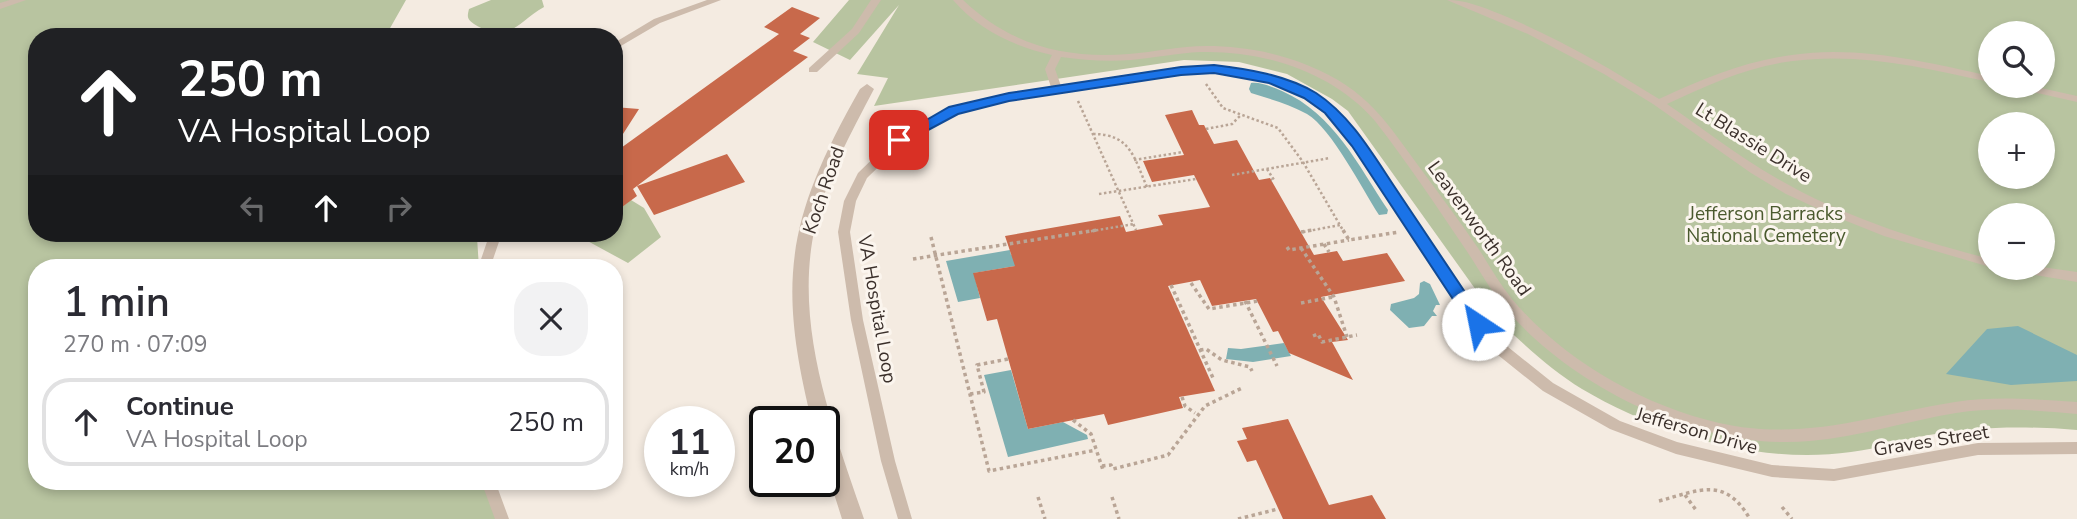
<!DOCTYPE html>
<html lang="en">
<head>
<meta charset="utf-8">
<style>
  body { margin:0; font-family:"Nunito Sans",sans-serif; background:#f2f2f3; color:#2b2b33; height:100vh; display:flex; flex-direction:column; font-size:26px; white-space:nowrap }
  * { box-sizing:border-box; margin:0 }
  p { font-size:23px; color:#7c7c81 }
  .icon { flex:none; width:38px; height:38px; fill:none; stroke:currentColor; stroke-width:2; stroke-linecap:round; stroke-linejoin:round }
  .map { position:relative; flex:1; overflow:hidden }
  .sheet { position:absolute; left:28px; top:259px; width:595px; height:231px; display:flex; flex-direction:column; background:#fff; border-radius:28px; box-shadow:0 4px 10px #0003 }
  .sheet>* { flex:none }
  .top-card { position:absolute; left:28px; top:28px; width:595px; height:214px; border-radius:28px; box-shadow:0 4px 10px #0003; background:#202124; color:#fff; overflow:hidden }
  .tools { position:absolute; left:1978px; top:21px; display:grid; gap:14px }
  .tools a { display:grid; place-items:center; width:77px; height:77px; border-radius:50%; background:#fff; box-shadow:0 4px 10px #0003; font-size:35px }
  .speed { position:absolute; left:644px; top:406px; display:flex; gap:14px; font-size:35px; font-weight:700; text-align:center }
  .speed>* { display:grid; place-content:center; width:91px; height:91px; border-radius:50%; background:#fff; box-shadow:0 4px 10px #0003; line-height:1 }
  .speed small { font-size:18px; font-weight:400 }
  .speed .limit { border:4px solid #111; border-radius:10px; background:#fff; color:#111 }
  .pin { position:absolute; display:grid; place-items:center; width:60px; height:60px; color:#fff; margin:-30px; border-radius:14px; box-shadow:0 4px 10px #0006 }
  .me { position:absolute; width:77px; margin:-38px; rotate:326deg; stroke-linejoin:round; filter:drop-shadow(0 0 5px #0008) }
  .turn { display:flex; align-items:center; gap:24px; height:147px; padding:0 35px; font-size:32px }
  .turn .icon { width:91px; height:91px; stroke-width:2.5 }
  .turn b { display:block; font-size:49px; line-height:60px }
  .lanes { display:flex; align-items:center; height:66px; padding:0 35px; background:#0003; justify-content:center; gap:35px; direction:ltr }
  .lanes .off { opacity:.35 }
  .round { display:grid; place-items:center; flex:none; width:74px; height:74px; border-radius:28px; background:#f2f2f3 }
  .headline { display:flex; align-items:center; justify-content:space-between; height:119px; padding:0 35px }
  h1 { font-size:42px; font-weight:600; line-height:52px }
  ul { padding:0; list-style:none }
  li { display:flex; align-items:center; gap:21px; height:88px; margin:0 14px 10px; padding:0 21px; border:4px solid #e1e1e2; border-radius:28px }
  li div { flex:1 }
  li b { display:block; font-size:26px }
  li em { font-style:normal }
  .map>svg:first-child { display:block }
</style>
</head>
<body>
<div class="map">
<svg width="2077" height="519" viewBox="0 0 2077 519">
  <rect width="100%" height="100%" fill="#f4ebe1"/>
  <path fill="#b8c4a0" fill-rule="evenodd" d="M0 0H406L385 37H37V233H471L477 237 479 268H37V481H491L503 519H0Z
    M491 0H542L544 7C517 22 509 46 474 24 467 19 467 17 469 9Z
    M849 0H2077V430C2028 426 1978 426 1929 435 1903 439 1878 449 1851 452 1760 465 1660 435 1582 389 1551 370 1523 344 1496 318L1348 111 1332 99 1287 74 1239 62 1184 60 874 106 888 78 857 74 899 5 850 60 813 42ZM1990 33H2042V86H1990ZM1990 124H2042V177H1990ZM1990 215H2042V268H1990Z
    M631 200 644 208 661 237 628 263 582 238 588 233H614V213Z"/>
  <path fill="#7fb0b2" d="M1251 83C1261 82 1272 87 1282 91 1334 114 1358 165 1388 210L1387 214 1379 215C1362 189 1332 129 1307 114 1289 104 1270 99 1251 93L1249 89Z
    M1010 250 1011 255 1045 261 974 273 980 298 958 302 946 261Z
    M1424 281 1430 284 1440 305H1436L1433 311 1437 316H1432L1424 326 1409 328 1390 310 1391 304 1414 298 1419 294 1420 283Z
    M2018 326 2077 355V381L2011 385 1946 374 1987 329Z
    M1284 343 1291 356 1253 362 1226 359 1228 348 1241 349Z
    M1011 370 1028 429 1063 422 1087 435 1088 439 1008 457 984 375Z"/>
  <path fill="#f4ebe1" d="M881 176 893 229 891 233 865 238 862 235 861 226 867 202Z"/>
  <path fill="#c8694b" d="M792 7 820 18 800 34 810 38 793 51 808 57 633 189 637 196 614 213V153L779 34 764 27Z
    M614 107 639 109 614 148Z
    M1192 110 1199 125H1204L1214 144 1237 140 1259 180 1270 178 1314 255 1337 251 1343 261 1387 253 1405 281 1321 297 1348 340 1332 342 1353 380 1289 353 1278 331 1273 332 1256 299 1212 306 1200 280 1168 286 1215 391 1179 397 1183 408 1108 425 1104 414 1028 429 997 319 987 321 973 273 1015 266 1005 236 1120 216 1126 232 1163 225 1158 215 1210 207 1194 175 1152 182 1143 161 1184 155 1165 115Z
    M727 154 745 182 654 215 637 186Z
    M1288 419 1329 505 1372 495 1386 519H1283L1256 460 1247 462 1237 441 1247 439 1242 428Z"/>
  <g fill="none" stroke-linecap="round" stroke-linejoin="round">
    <path stroke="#b9a596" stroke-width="2.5" stroke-dasharray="2.5 2.5" stroke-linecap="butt" d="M1206 84 1223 108 1278 128 1303 162 1344 232
      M1078 101 1136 230
      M1206 129 1232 124 1241 115
      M1093 134C1131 134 1134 158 1147 187
      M1134 160 1183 152
      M1267 169 1274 180H1271
      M1232 175 1330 158
      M1099 194 1196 179
      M1086 232 1134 224
      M1303 232 1340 225"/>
    <path stroke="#b9a596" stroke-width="3.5" stroke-dasharray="3.5 3.5" stroke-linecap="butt" d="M1343 230 1349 240 1399 232
      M1301 232 1313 230
      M931 237 989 471 1096 450
      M1324 244 1329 252
      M1287 247 1289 250 1349 240
      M1301 248 1334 297 1347 337
      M913 259 1097 230
      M1191 283 1209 309 1258 301
      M1171 285 1213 378
      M1245 301 1277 366
      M1301 303 1333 297
      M1313 336 1318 334 1322 342 1357 335
      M1200 350 1206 349 1222 360 1250 367 1252 371
      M970 394 984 392 977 365 1008 359
      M1182 397 1185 406 1195 413
      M1073 420 1091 434 1103 470
      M1102 466 1111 465 1113 469 1168 455 1205 406 1242 388
      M1685 495 1696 510
      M1038 497 1045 519
      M1112 497 1119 519
      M1659 501C1700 490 1725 476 1750 519
      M1782 507 1792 519
      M1238 519 1278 509"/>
    <path fill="#cdbbac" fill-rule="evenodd" d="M10 0H26L0 9V3Z
      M707 0H721L660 23 614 50V43L654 19Z
      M871 0H881L859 33 817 72H809V68L852 29Z
      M953 0H963C1010 45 1065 59 1129 54 1155 52 1180 46 1206 46 1240 46 1276 52 1307 65 1369 90 1386 122 1423 172 1442 198 1462 224 1480 251 1490 267 1500 284 1512 299 1563 360 1642 405 1719 423 1805 442 1872 415 1955 402 1995 396 2036 399 2077 402V414C2036 410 1996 407 1956 413 1907 421 1859 437 1810 441 1702 451 1574 389 1505 308 1490 290 1479 269 1466 250 1437 207 1407 162 1375 121 1333 72 1263 50 1200 52 1177 53 1154 58 1131 60 1107 62 1084 60 1061 57L1055 69 1061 86 1181 68 1214 66 1278 78 1313 93 1334 108 1383 169 1483 321 1508 347 1553 383 1620 421 1677 442 1772 465 1834 469 1978 443 2077 442V454L1978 455 1834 481 1772 477 1676 454 1610 429 1543 391 1498 355 1473 327 1375 175 1326 112 1305 97 1271 83 1214 72 1181 74 1009 100 958 113 903 143 867 178 856 201 850 232 863 320 895 461 912 519H898L881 461 851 320 838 232 844 201 858 173 895 137 950 108 1009 94 1051 87 1045 69 1052 55C1013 46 979 30 953 0Z
      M1447 0C1466 0 1482 7 1500 14 1556 37 1608 67 1659 99 1702 79 1746 61 1792 55 1858 45 1926 62 1990 76V82C1926 68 1859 52 1793 61 1749 66 1707 85 1667 104 1704 129 1739 157 1778 179 1844 217 1917 240 1990 259V267L1884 236 1834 216 1786 194 1751 173 1653 104 1604 74 1528 34Z
      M2014 86H2032L2077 96V102L2015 88Z
      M490 233H502L490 268H478Z
      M2042 267 2077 272V282L2017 272 2011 268Z
      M481 481H495L509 519H495Z"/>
    <path fill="#cdbbac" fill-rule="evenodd" d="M867 84 874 89C851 133 826 178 815 227 793 326 833 427 864 519H842L824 462V422H812C776 279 788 216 860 89Z"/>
  </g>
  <path fill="#1a73e8" stroke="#114b97" stroke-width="2" d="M1214 65C1248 69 1286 75 1316 93 1353 117 1376 160 1400 195 1428 237 1456 278 1483 319L1486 324 1483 328H1472L1352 146 1325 113 1304 98 1269 83 1214 73 1181 75 1009 101 958 114 904 143H894L892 140 949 107 1009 93 1181 67Z"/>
  <g text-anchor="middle" stroke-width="6" stroke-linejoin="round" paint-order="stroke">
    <g font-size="19" fill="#3b302b" stroke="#fbf5ee">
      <text transform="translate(1754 142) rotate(32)" y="7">Lt Blassie Drive</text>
      <text transform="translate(823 190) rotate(-71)" y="7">Koch Road</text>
      <text transform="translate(1480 228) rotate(54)" y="7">Leavenworth Road</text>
      <text transform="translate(878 309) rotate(80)" y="7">VA Hospital Loop</text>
      <text transform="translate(1697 430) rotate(16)" y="7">Jefferson Drive</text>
      <text transform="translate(1931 440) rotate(-9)" y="7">Graves Street</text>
    </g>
    <g font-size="19" fill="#4a5a2e" stroke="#fbf5ee">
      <text x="1766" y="220">Jefferson Barracks<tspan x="1766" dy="22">National Cemetery</tspan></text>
    </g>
  </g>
</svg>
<div class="tools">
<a><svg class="icon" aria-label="search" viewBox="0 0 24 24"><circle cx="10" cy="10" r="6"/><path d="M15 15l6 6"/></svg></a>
<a>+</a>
<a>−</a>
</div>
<div class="speed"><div>11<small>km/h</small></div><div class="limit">20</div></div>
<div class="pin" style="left:899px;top:140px;background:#d93025"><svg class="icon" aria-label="arrive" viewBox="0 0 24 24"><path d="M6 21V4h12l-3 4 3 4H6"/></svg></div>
<svg class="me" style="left:1478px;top:324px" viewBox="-20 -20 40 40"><circle r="19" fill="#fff"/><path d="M0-13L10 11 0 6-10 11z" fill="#1a73e8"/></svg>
<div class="top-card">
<div class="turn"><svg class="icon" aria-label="ahead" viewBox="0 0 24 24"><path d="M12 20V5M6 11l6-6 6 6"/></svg><div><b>250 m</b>VA Hospital Loop</div></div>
<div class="lanes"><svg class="icon off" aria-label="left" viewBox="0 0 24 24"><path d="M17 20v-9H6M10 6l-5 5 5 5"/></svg><svg class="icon" aria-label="ahead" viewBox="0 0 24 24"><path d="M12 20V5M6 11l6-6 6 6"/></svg><svg class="icon off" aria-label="right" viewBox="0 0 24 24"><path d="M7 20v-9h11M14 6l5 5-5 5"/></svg></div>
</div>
<section class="sheet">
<div class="headline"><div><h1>1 min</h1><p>270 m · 07:09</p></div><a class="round"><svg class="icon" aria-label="close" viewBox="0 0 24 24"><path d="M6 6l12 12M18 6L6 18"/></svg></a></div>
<ul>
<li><svg class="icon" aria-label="ahead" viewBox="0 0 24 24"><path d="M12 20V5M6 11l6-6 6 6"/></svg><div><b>Continue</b><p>VA Hospital Loop</p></div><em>250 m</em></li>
</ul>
</section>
</div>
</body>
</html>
